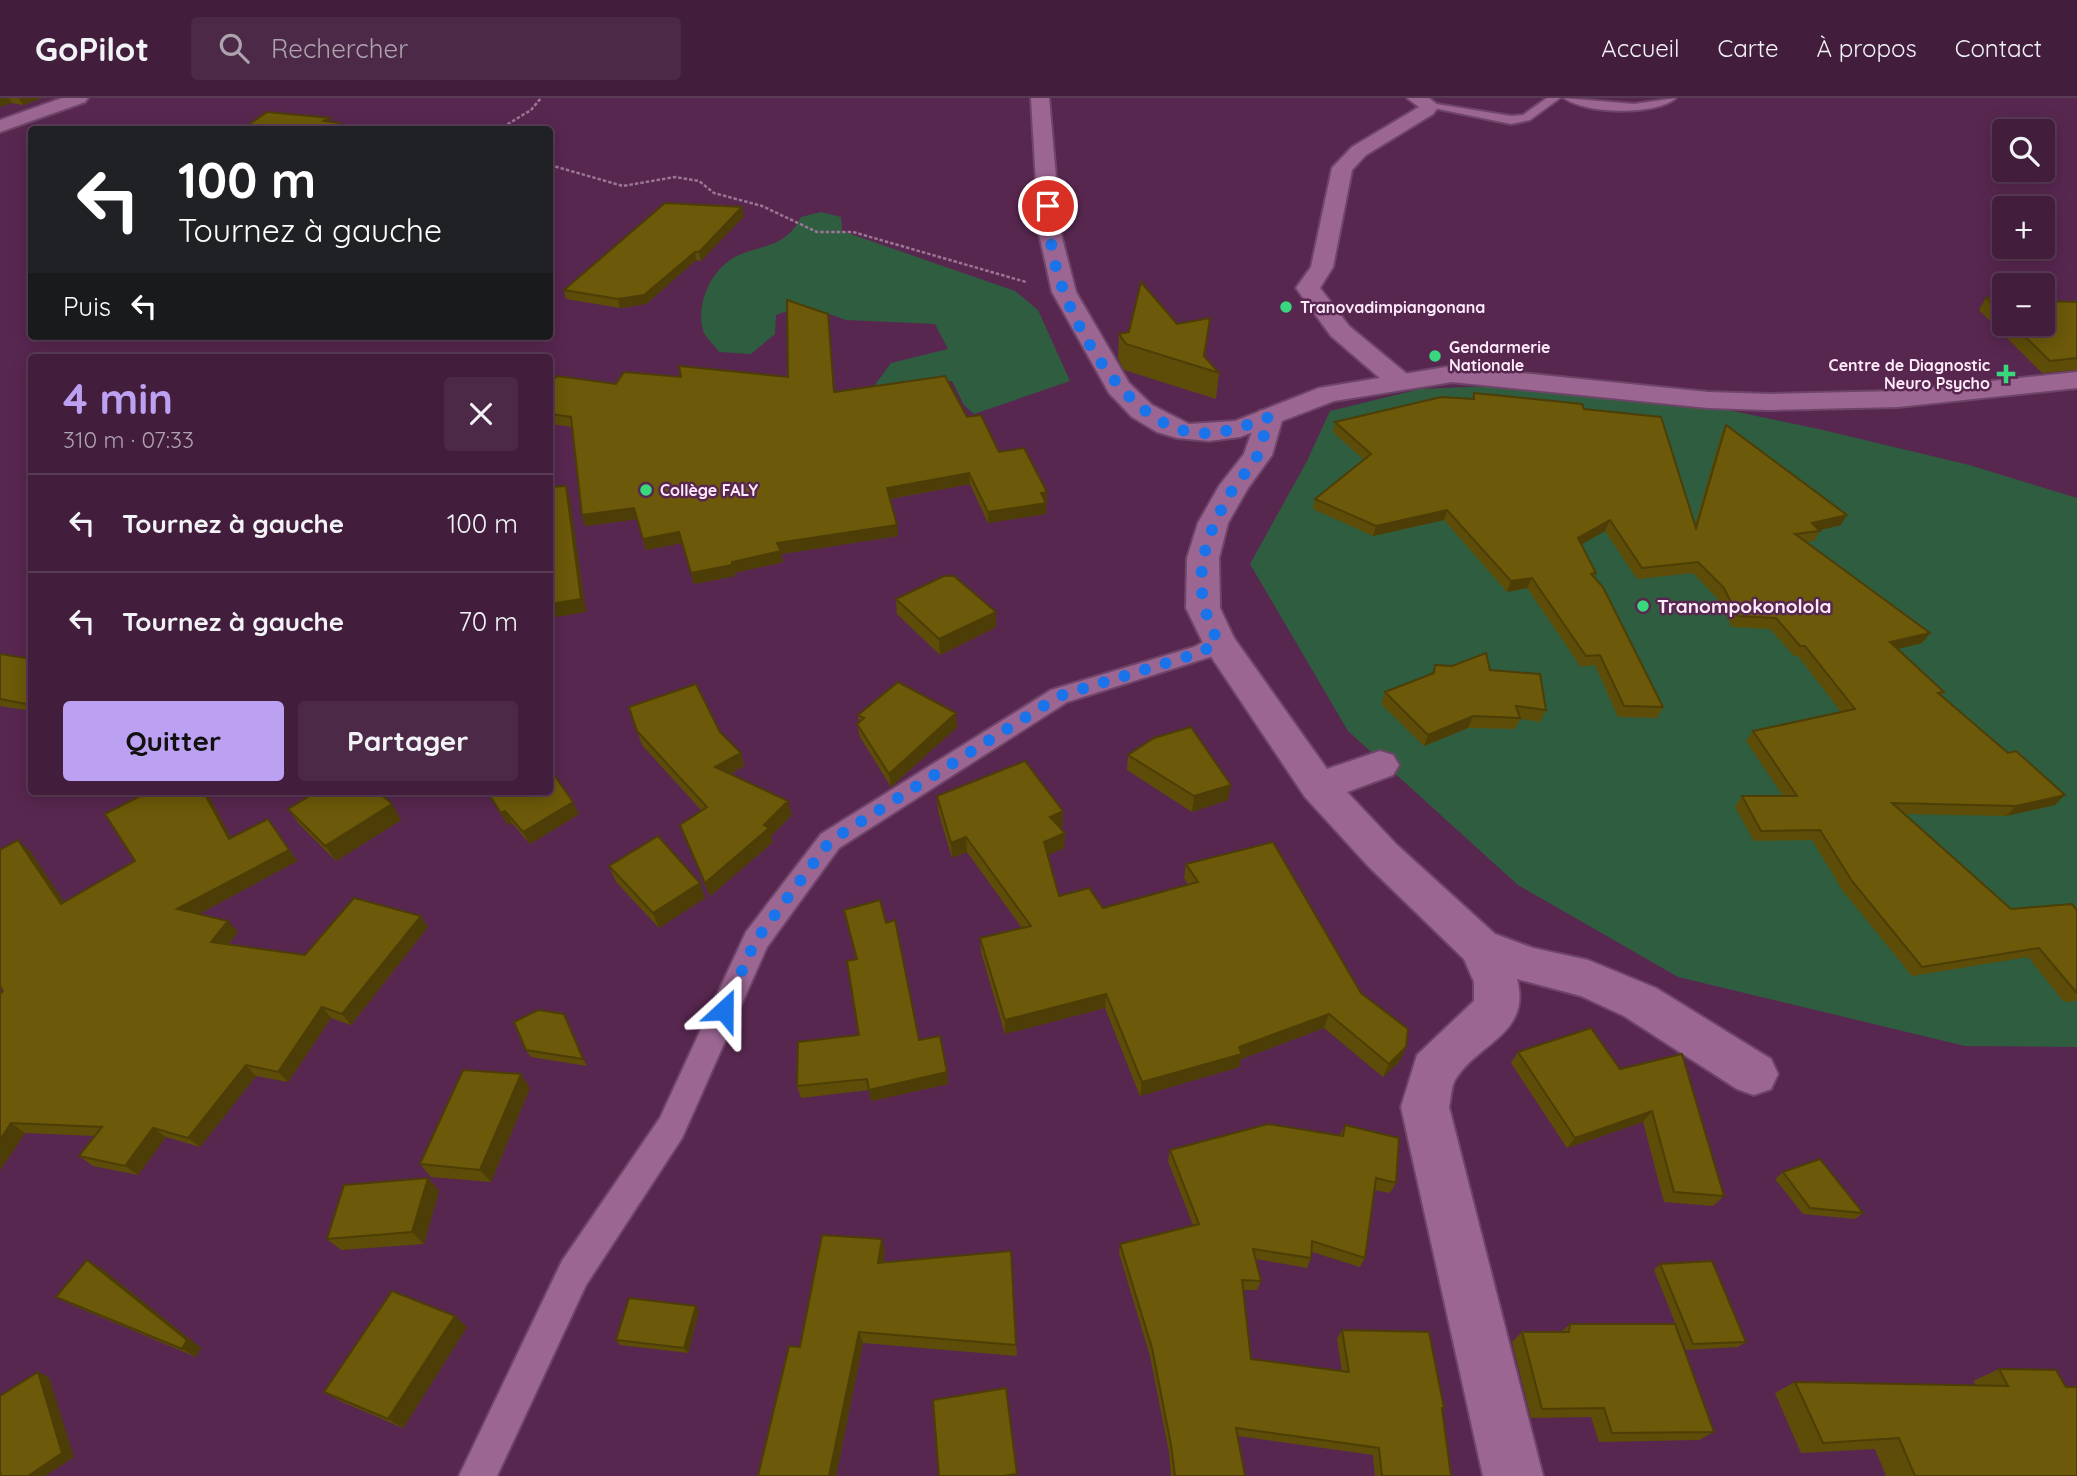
<!DOCTYPE html>
<html lang="fr">
<head>
<meta charset="utf-8">
<style>
  body { margin:0; font-family:Quicksand,sans-serif; background:#4c2a47; color:#f1f3f6; height:100vh; display:flex; flex-direction:column; font-size:26px; white-space:nowrap }
  * { box-sizing:border-box; margin:0 }
  p { font-size:23px; color:#aea2af }
  .icon { flex:none; width:38px; height:38px; fill:none; stroke:currentColor; stroke-width:2; stroke-linecap:round; stroke-linejoin:round }
  .map { position:relative; flex:1; overflow:hidden }
  .details { position:absolute; left:28px; top:256px; width:525px; height:441px; display:flex; flex-direction:column; background:#421d3c; border-radius:7px; box-shadow:0 4px 18px #0003,0 0 0 2px #5a3b56 }
  .details>* { flex:none }
  .hud { position:absolute; left:28px; top:28px; width:525px; height:214px; border-radius:7px; box-shadow:0 4px 18px #0003,0 0 0 2px #5a3b56; background:#202124; color:#fff; overflow:hidden }
  .buttons { position:absolute; left:1992px; top:21px; display:grid; gap:14px }
  .buttons a { display:grid; place-items:center; width:63px; height:63px; border-radius:7px; background:#421d3c; box-shadow:0 4px 18px #0003,0 0 0 2px #5a3b56; font-size:35px }
  .pin { position:absolute; display:grid; place-items:center; width:60px; height:60px; color:#fff; margin:-30px; border:4px solid #fff; border-radius:50%; box-shadow:0 2px 7px #0007 }
  .me { position:absolute; width:77px; margin:-38px; rotate:24deg; stroke-linejoin:round; filter:drop-shadow(0 0 5px #0008) }
  .turn { display:flex; align-items:center; gap:24px; height:147px; padding:0 35px; font-size:32px }
  .turn .icon { width:91px; height:91px; stroke-width:2.5 }
  .turn b { display:block; font-size:49px; line-height:60px }
  .then { display:flex; align-items:center; height:66px; padding:0 35px; background:#0003; gap:14px; font-size:26px }
  .round { display:grid; place-items:center; flex:none; width:74px; height:74px; border-radius:7px; background:#4c2a47 }
  .overview { display:flex; align-items:center; justify-content:space-between; height:119px; padding:0 35px }
  h1 { font-size:42px; font-weight:800; line-height:52px; color:#bca0f2 }
  .primary-button { display:flex; gap:14px; margin-top:auto; padding:14px 35px }
  .primary-button a { flex:1; height:80px; border-radius:7px; background:#bca0f2; color:#111; font-size:28px; font-weight:800; line-height:80px; text-align:center }
  .primary-button a+a { background:#4c2a47; color:#f1f3f6 }
  ul { padding:0; list-style:none }
  li { display:flex; align-items:center; gap:21px; height:98px; padding:0 35px; border-top:2px solid #5a3b56 }
  li div { flex:1 }
  li b { display:block; font-size:26px }
  li em { font-style:normal }
  header { display:flex; align-items:center; gap:42px; box-sizing:border-box; height:98px; padding:0 35px; background:#421d3c; border-bottom:2px solid #5a3b56 }
  header strong { font-size:33px }
  nav { display:flex; gap:38px; margin-inline-start:auto; font-size:24px }
  .search { width:490px; height:63px; background:#4c2a47; display:flex; align-items:center; gap:18px; box-sizing:border-box; padding:0 24px; border-radius:7px; color:#aea2af; font-size:26px }
  .map>svg:first-child { display:block }
</style>
</head>
<body>
<header>
<strong>GoPilot</strong>
<div class="search"><svg class="icon" aria-label="search" viewBox="0 0 24 24"><circle cx="10" cy="10" r="6"/><path d="M15 15l6 6"/></svg>Rechercher</div>
<nav><a>Accueil</a><a>Carte</a><a>À propos</a><a>Contact</a></nav>
</header>
<div class="map">
<svg width="2077" height="1378" viewBox="0 0 2077 1378">
  <rect width="100%" height="100%" fill="#582750"/>
  <path fill="#2e5e3f" d="M821 114 841 119 842 133 1015 193 1038 212 1070 283 974 316 964 307 952 283 872 291 891 265 948 251 935 226 846 222 804 207 776 217 775 236 751 256 719 254C714 247 705 239 703 232 696 206 710 174 733 160 758 146 785 152 801 119Z
    M1537 286 1686 303 1823 332 1969 367 2077 400V949L1965 948 1678 879 1518 787 1348 633 1250 466 1307 363 1330 313 1420 291Z"/>
  <g fill="none" stroke-linecap="round" stroke-linejoin="round">
    <defs>
      <path id="lane" d="M1547 0H1560L1530 22 1511 26 1424 8 1430 5 1511 18 1523 17Z
        M1564 0 1634 6 1676 0C1655 18 1586 16 1564 0Z
        M1218 536 1226 538 1229 543 1210 559 1067 604 839 750 767 849 682 1040 586 1187 497 1378H459L562 1163 660 1020 746 834 821 736 1051 592 1194 549Z"/>
      <path id="street" d="M62 0H88L85 4 0 34V22Z
        M1407 0H1429L1439 8 1433 16 1366 57 1352 72 1333 169 1320 190 1349 228 1407 276 1411 282 1407 288H1389L1331 238 1296 190 1311 169 1332 70 1352 49 1419 9Z
        M1269 311 1279 313 1283 319 1272 357 1248 390 1228 425 1219 460 1220 510 1234 540 1327 671 1380 653 1393 657 1399 667 1393 677 1347 694 1397 747 1495 836 1533 850 1588 862 1656 890 1771 961 1778 976 1771 991 1754 997 1737 991 1624 918 1581 898 1517 881C1532 936 1477 945 1455 982 1451 989 1451 1001 1449 1009L1543 1378H1483L1401 1009 1417 957 1474 903V884L1464 861 1369 769 1305 699 1206 551 1186 510 1187 460 1198 425 1219 388 1244 356 1259 313Z"/>
      <path id="secondary" d="M1031 0H1049L1061 136 1076 194 1129 285 1152 307 1189 326 1235 323 1319 290 1452 268 1708 294 1770 296 1898 293 2077 274V290L1898 309 1770 312 1708 310 1452 284 1334 303 1240 339 1209 343 1177 340 1157 334 1132 319 1109 295 1052 194 1039 136Z"/>
    </defs>
    <use href="#lane" stroke="#6e4568" stroke-width="4"/>
    <use href="#street" stroke="#6e4568" stroke-width="4"/>
    <use href="#secondary" stroke="#6e4568" stroke-width="4"/>
    <path stroke="#9b7694" stroke-width="2.5" stroke-dasharray="3.5 2" stroke-linecap="butt" d="M498 32 531 12 541 0
      M550 67 623 88 675 79 699 83 714 95 762 108 817 134H853L1026 184"/>
    <use href="#lane" fill="#9c6692" fill-rule="evenodd"/>
    <use href="#street" fill="#9c6692" fill-rule="evenodd"/>
    <use href="#secondary" fill="#9c6692" fill-rule="evenodd"/>
  </g>
  <path fill="#5d4d08" d="M0 0H42L23 7 12 5Z
    M744 118 701 163 696 162 646 206 620 210 566 201 564 192Z
    M1986 200 2004 201V226H2042L2077 204V272L2042 275 1979 212Z
    M828 216 835 294 967 319 999 354 1047 394 1046 416 988 425 970 386 890 401 897 427 898 438 781 456 783 464 734 475 735 478 694 486 682 445 646 452 637 421 585 428 582 417 572 329 550 326V285L616 286 681 279H788Z
    M1210 220 1205 259 1219 275 1216 301 1124 272 1118 260 1119 236Z
    M1474 295 1584 311 1695 427 1721 337 1726 327 1841 427 1819 432 1820 433 1814 443 1806 444 1930 535 1922 545 1897 551 1944 594 1941 598 2055 707 2006 718 1904 716 2011 811 2077 812V903L2064 904 2028 859 1912 878 1843 793 1812 742 1754 743 1735 709 1742 698H1783L1746 643 1753 633 1841 614 1798 558H1794L1770 531 1732 529 1718 501 1693 475 1637 481 1605 433 1581 446 1596 475 1594 480 1663 609 1657 620 1618 619 1595 567 1581 569 1527 490 1507 494 1444 422 1373 438 1313 411 1315 401 1364 362 1333 334 1335 324 1472 301Z
    M896 501 996 514V529L940 557 897 516Z
    M0 556 32 561V613L0 608Z
    M1435 567 1490 572 1546 612 1540 624 1520 621 1515 631 1468 630 1424 648 1381 606 1385 594 1432 576Z
    M629 609 720 634 741 655 744 668 731 676 792 717 771 738 773 744 710 798 680 727 702 713 642 647Z
    M858 617 957 629 891 689 860 639 857 626 859 625Z
    M1128 657 1228 702 1192 714 1127 672Z
    M486 693H550L579 716 530 746 512 725 508 727Z
    M937 698 1063 728 1060 730 1065 735 1064 750 1048 757 1059 798 1103 810 1188 787 1184 780 1186 766 1361 895 1406 949 1400 963 1383 979 1324 930 1241 961 1239 969 1140 998 1105 910 1005 936 981 854 980 840 1022 830 967 754 952 760 938 713Z
    M392 706 401 722 336 763 299 726 288 711Z
    M276 732 297 763 199 816 238 834 228 847 305 857 428 829 351 927 331 920 288 984 256 978 200 1049 166 1039 138 1077 93 1068 79 1058 95 1038 25 1035 0 1072V896L3 893 30 753 64 805 231 740Z
    M609 768 700 785 705 800 659 830 616 784Z
    M844 812 919 942 947 974 948 986 871 1003 869 992 801 1000 797 988 859 937 856 861Z
    M568 924 587 968 531 959 526 952Z
    M1518 954 1620 971 1724 1098 1713 1108 1664 1104 1643 1024 1567 1050 1511 965Z
    M530 990 491 1084 431 1079 420 1066Z
    M1345 1027 1396 1085 1390 1095 1374 1092 1365 1160 1360 1169 1312 1154 1311 1160 1307 1170 1256 1161 1261 1183 1257 1192H1243L1251 1261 1342 1273 1337 1241 1342 1232 1444 1310 1442 1312 1451 1378H1375L1373 1357 1238 1338 1245 1378H1171L1169 1354 1150 1258 1119 1155 1120 1146 1193 1127 1168 1063 1170 1052 1340 1037Z
    M1783 1074 1863 1115 1855 1121 1803 1116 1775 1081Z
    M428 1080 439 1093 424 1146 341 1152 327 1141Z
    M885 1153 883 1164 1011 1153 1017 1258 863 1245 836 1378H758L800 1249Z
    M87 1162 102 1171 201 1250 196 1259 72 1207 56 1199Z
    M1660 1166 1746 1244 1738 1249 1686 1252 1654 1172Z
    M696 1208 699 1213 688 1255 620 1247 616 1242Z
    M1570 1226 1714 1334 1699 1342 1599 1344 1591 1319 1531 1320 1512 1244 1522 1234H1561Z
    M467 1229 403 1330 340 1303 324 1294Z
    M1999 1271 2077 1378H1886L1875 1351 1801 1355 1775 1295 1795 1284 1976 1287 1973 1283Z"/>
  <path fill="#4c3e06" d="M0 0H9L12 5 0 9Z
    M19 0H42L23 7Z
    M340 25 342 32H327Z
    M742 109 744 118 701 163 699 154Z
    M695 154 696 162 646 206 620 210 618 201Z
    M969 375 970 386 888 401 887 390Z
    M566 388 570 401 586 514 550 520V506Z
    M1047 394 1046 416 988 425V414L1041 395Z
    M634 410 638 421 585 428 582 417Z
    M1447 412 1444 422 1373 438 1376 428Z
    M1847 417 1841 427 1813 434 1812 425Z
    M1610 422 1605 433 1574 451 1578 440Z
    M897 427 898 438 781 456 783 464 734 475 732 464 777 445Z
    M679 434 682 445 646 452 643 441Z
    M732 467 735 478 694 486 691 475Z
    M1532 480 1527 490 1507 494 1511 483Z
    M996 514V529L940 557 939 541Z
    M1930 535 1922 545 1882 555 1890 544Z
    M956 615 957 629 891 689 889 676Z
    M1473 618 1468 630 1424 648 1428 637Z
    M741 655 744 668 720 682 715 669Z
    M1231 687 1228 702 1192 714 1194 698Z
    M203 693H206L238 752 229 741Z
    M2065 697 2055 707 2006 718 2016 708Z
    M788 703 792 717 771 738 773 744 710 798 705 785Z
    M573 704 579 716 530 746 523 734Z
    M392 706 401 722 336 763 325 748Z
    M505 713 512 725 508 727 501 715Z
    M1063 713V728L1050 734V719Z
    M268 721 297 763 188 822 177 811Z
    M1065 735 1064 750 1044 759V744Z
    M966 739 967 754 952 760 951 745Z
    M18 742 30 753 73 817 61 806Z
    M700 785 705 800 659 830 653 815Z
    M421 818 428 829 351 927 342 916Z
    M228 823 238 834 221 855 211 844Z
    M1106 896 1105 910 1005 936V922Z
    M322 909 331 920 288 984 278 974Z
    M564 916 568 924 587 968 583 961Z
    M1329 916 1324 930 1241 961 1239 969 1140 998 1142 984Z
    M1406 949 1400 963 1383 979 1389 966Z
    M246 967 256 978 200 1049 188 1040Z
    M947 974 948 986 871 1003 869 992Z
    M521 976 530 990 491 1084 480 1072Z
    M1652 1013 1643 1024 1567 1050 1575 1040Z
    M11 1025 25 1035 0 1072V1042Z
    M153 1030 166 1039 138 1077 125 1068Z
    M428 1080 439 1093 424 1146 412 1134Z
    M882 1141 885 1153 881 1176 878 1165Z
    M87 1162 102 1171 201 1250 196 1259 182 1251Z
    M696 1208 699 1213 688 1255 684 1250Z
    M455 1218 467 1229 403 1330 388 1321Z
    M859 1234 863 1245 836 1378H829Z
    M38 1274 49 1279 74 1359 45 1378H28Z"/>
  <path fill="#6c5909" stroke="#4c3e06" stroke-width="2" d="M267 14 330 20 324 23 340 25 327 32H241Z
    M665 105 742 109 699 154H695L644 197 618 201 564 192Z
    M1141 184 1177 226 1210 220 1204 258 1219 275 1126 246 1119 236 1129 234Z
    M1986 200 2004 201V218Z
    M787 202 828 216 834 294 945 278 967 319 981 317 999 354 1024 350 1047 394 1041 395 1046 405 988 414 969 375 887 390 897 427 777 445 781 453 732 464V467L691 475 679 434 643 441 634 410 582 417 571 319 550 316V285L557 278 616 286 624 274 681 279 679 268 788 279Z
    M2042 203 2077 204V260L2050 263 2012 226H2042Z
    M1474 295 1582 306 1584 311 1661 319 1696 430 1726 327 1847 417 1812 425 1820 433 1795 436 1930 535 1890 544 1944 594 1938 595 2008 655 2016 653 2065 697 2016 708 1892 705 2011 811 2072 806 2077 812V894H2076L2039 850 1922 869 1852 783 1820 732 1761 733 1742 698H1797L1753 633 1855 611 1805 548H1800L1776 520 1738 518 1724 490 1698 464 1642 470 1610 422 1578 440 1596 475 1591 476 1603 489 1663 609 1624 608 1600 557 1586 558 1532 480 1511 483 1447 412 1376 428 1315 401 1371 356 1335 324 1441 299 1474 301Z
    M566 388 581 501 550 506V389Z
    M944 478H954L996 514 939 541 896 501Z
    M1486 555 1490 572 1540 576 1546 612 1516 608 1520 620 1473 618 1428 637 1385 594 1434 575 1435 567 1452 568Z
    M0 556 32 561V607L0 601Z
    M898 584 956 615 889 676 857 626 864 620 858 617Z
    M696 586 720 634 741 655 715 669 788 703 764 727 769 730 705 785 680 727 707 709 637 633 629 609Z
    M1191 629 1231 687 1194 698 1128 657 1154 640Z
    M1025 663 1063 713 1050 719 1065 735 1044 744 1059 798 1089 790 1103 810 1198 784 1186 766 1273 744 1361 895 1408 931 1406 949 1389 966 1329 916 1239 949 1242 956 1142 984 1106 896 1005 922 980 840 1031 828 966 739 951 745 937 698Z
    M550 671 573 704 523 734 505 713 501 715 487 693H550Z
    M150 693H203L229 741 268 721 289 752 177 811 228 823 211 844 305 857 354 800 421 818 342 916 322 909 278 974 246 967 188 1040 153 1030 125 1068 79 1058 102 1029 11 1025 0 1042V896L3 893 0 888V752L18 742 61 806 135 763 105 716Z
    M318 693H377L392 706 325 748 288 711Z
    M658 738 700 785 653 815 609 768Z
    M880 802 886 825 895 822 919 942 940 938 947 974 869 992 867 981 797 988 798 944 859 937 847 863 857 861 844 812Z
    M538 912 564 916 583 961 526 952 514 924Z
    M1591 930 1620 971 1682 956 1724 1098 1674 1094 1652 1013 1575 1040 1518 954Z
    M463 972 521 976 480 1072 420 1066Z
    M1268 1026 1343 1038 1345 1027 1399 1040 1396 1085 1376 1080 1365 1160 1312 1143 1311 1160 1253 1151 1261 1183 1242 1182 1251 1261 1349 1274 1342 1232 1429 1234 1444 1310H1442L1451 1378H1382L1379 1350 1236 1330 1245 1378H1175L1171 1347 1152 1250 1120 1146 1199 1126 1170 1052Z
    M1820 1061 1863 1115 1810 1110 1783 1074Z
    M428 1080 412 1134 327 1141 344 1087Z
    M822 1137 882 1141 878 1165 1011 1153 1016 1247 859 1234 829 1378H758L789 1248 800 1249Z
    M87 1162 187 1242 182 1251 56 1199Z
    M1712 1163 1746 1244 1693 1246 1660 1166Z
    M392 1193 455 1218 388 1321 324 1294Z
    M629 1200 696 1208 684 1250 616 1242Z
    M1570 1226H1675L1714 1334 1612 1335 1604 1310 1542 1311 1522 1234H1569Z
    M1999 1271 2056 1272 2066 1289H2077V1378H1915L1899 1340 1823 1345 1795 1284 2008 1288Z
    M38 1274 62 1355 28 1378H1L0 1372V1298Z
    M1006 1290 1017 1376 1003 1378H939L933 1302Z"/>
  <g fill="none" stroke-linecap="round" stroke-linejoin="round">
    <path stroke="#1a73e8" stroke-width="12" stroke-dasharray="0 21.6" d="M724 912 756 842 830 743 1059 598 1202 554 1218 543C1188 488 1202 442 1233 391 1240 379 1253 369 1258 356 1263 344 1265 331 1269 319 1243 329 1214 340 1185 333 1122 318 1067 221 1054 161 1050 144 1049 126 1048 108"/>
  </g>
  <g fill="#39d87f" stroke="#582750" stroke-width="2.5">
    <circle cx="1286" cy="209" r="7"/>
    <circle cx="1435" cy="258" r="7"/>
    <path d="M2002.5 265.5h7v7h7v7h-7v7h-7v-7h-7v-7h7z"/>
    <circle cx="646" cy="392" r="7"/>
    <circle cx="1643" cy="508" r="7"/>
  </g>
  <g text-anchor="middle" stroke-width="5" stroke-linejoin="round" paint-order="stroke">
    <g font-size="16" font-weight="bold" fill="#feebfa" stroke="#582750" text-anchor="start">
      <text x="1300" y="215">Tranovadimpiangonana</text>
      <text x="1449" y="255">Gendarmerie<tspan x="1449" dy="18">Nationale</tspan></text>
      <text x="1990" y="273" text-anchor="end">Centre de Diagnostic<tspan x="1990" dy="18">Neuro Psycho</tspan></text>
      <text x="660" y="398">Collège FALY</text>
    </g>
    <g font-size="19" font-weight="bold" fill="#feebfa" stroke="#582750" text-anchor="start">
      <text x="1657" y="515">Tranompokonolola</text>
    </g>
  </g>
</svg>
<div class="buttons">
<a><svg class="icon" aria-label="search" viewBox="0 0 24 24"><circle cx="10" cy="10" r="6"/><path d="M15 15l6 6"/></svg></a>
<a>+</a>
<a>−</a>
</div>
<div class="pin" style="left:1048px;top:108px;background:#d93025"><svg class="icon" aria-label="arrive" viewBox="0 0 24 24"><path d="M6 21V4h12l-3 4 3 4H6"/></svg></div>
<svg class="me" style="left:724px;top:912px" viewBox="-20 -20 40 40"><path d="M0-17L14 15 0 8-14 15z" fill="#1a73e8" stroke="#fff" stroke-width="4"/></svg>
<div class="hud">
<div class="turn"><svg class="icon" aria-label="left" viewBox="0 0 24 24"><path d="M17 20v-9H6M10 6l-5 5 5 5"/></svg><div><b>100 m</b>Tournez à gauche</div></div>
<div class="then">Puis<svg class="icon" aria-label="left" viewBox="0 0 24 24"><path d="M17 20v-9H6M10 6l-5 5 5 5"/></svg></div>
</div>
<section class="details">
<div class="overview"><div><h1>4 min</h1><p>310 m · 07:33</p></div><a class="round"><svg class="icon" aria-label="close" viewBox="0 0 24 24"><path d="M6 6l12 12M18 6L6 18"/></svg></a></div>
<ul>
<li><svg class="icon" aria-label="left" viewBox="0 0 24 24"><path d="M17 20v-9H6M10 6l-5 5 5 5"/></svg><div><b>Tournez à gauche</b></div><em>100 m</em></li>
<li><svg class="icon" aria-label="left" viewBox="0 0 24 24"><path d="M17 20v-9H6M10 6l-5 5 5 5"/></svg><div><b>Tournez à gauche</b></div><em>70 m</em></li>
</ul>
<div class="primary-button"><a>Quitter</a><a>Partager</a></div>
</section>
</div>
</body>
</html>
